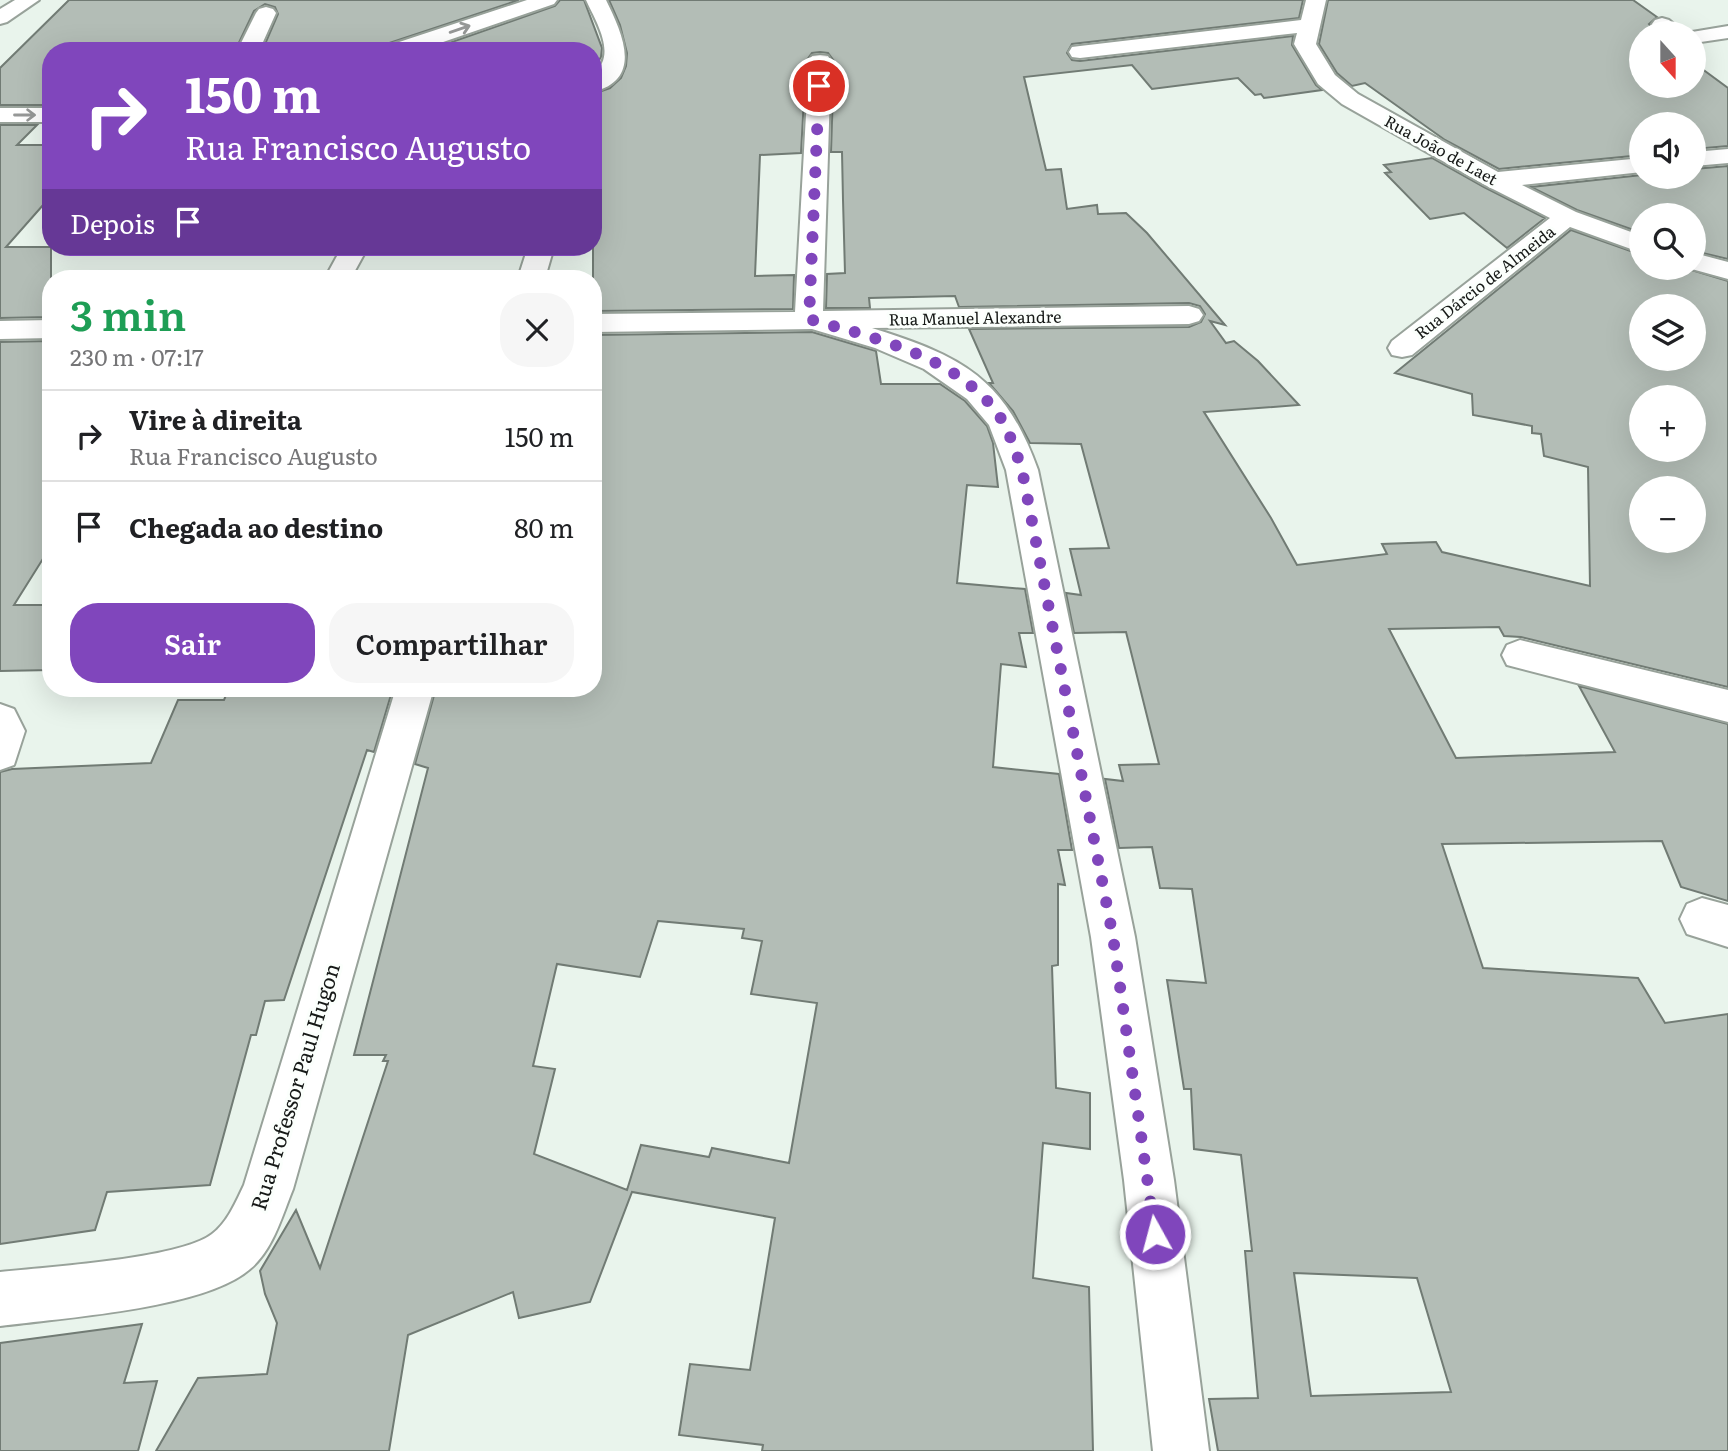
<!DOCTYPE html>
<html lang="pt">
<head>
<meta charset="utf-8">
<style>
  body { margin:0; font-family:Literata,serif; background:#f6f6f6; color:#202124; height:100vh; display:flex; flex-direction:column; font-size:26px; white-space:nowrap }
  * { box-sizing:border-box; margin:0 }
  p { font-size:23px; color:#757577 }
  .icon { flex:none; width:38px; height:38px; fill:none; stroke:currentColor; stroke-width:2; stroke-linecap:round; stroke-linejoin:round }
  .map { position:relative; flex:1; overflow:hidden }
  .sheet { position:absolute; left:42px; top:270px; width:560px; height:427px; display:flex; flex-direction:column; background:#fff; border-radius:28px; box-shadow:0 7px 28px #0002 }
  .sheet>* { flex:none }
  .guide { position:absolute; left:42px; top:42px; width:560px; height:214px; border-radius:28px; box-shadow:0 7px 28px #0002; background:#8046bc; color:#fff; overflow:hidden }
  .needle { width:46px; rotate:159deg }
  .controls { position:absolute; left:1629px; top:21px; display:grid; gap:14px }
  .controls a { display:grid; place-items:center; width:77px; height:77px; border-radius:50%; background:#fff; box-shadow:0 7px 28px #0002; font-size:35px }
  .pin { position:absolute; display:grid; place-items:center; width:60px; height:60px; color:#fff; margin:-30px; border:4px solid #fff; border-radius:50%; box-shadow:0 2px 7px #0007 }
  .me { position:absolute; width:77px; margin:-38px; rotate:353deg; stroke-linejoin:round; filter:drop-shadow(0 0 5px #0008) }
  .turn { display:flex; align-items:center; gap:24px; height:147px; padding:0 28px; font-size:32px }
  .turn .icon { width:91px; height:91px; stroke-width:2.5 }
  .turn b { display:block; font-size:49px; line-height:60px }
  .then { display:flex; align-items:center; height:66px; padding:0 28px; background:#0003; gap:14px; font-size:26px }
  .round { display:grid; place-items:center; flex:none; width:74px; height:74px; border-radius:28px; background:#f6f6f6 }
  .summary { display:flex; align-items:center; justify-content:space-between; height:119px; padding:0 28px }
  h1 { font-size:42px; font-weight:600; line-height:52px; color:#1e9e55 }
  .button { display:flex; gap:14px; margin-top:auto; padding:14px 28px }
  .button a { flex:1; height:80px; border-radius:28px; background:#8046bc; color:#fff; font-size:28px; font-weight:600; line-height:80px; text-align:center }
  .button a+a { background:#f6f6f6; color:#202124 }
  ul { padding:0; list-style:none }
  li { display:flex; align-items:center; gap:21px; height:91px; padding:0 28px; border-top:2px solid #e0e0e0 }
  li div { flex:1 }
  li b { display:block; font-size:26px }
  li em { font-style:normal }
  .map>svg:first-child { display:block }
</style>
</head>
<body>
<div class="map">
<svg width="1728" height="1451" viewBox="0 0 1728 1451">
  <rect width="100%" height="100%" fill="#e9f4ec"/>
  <path fill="#b3bdb6" stroke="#717b74" stroke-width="2" fill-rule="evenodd" d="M69 0H519L386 44 382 51H262L278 14 275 7 265 4 254 11 235 51H51V105H0V68Z
    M560 0H584L602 48 601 57 593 70V51H426L555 6Z
    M609 0H1303L1299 18 1072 44 1067 53 1072 60 1080 61 1293 36 1292 45 1316 85 1322 90 1264 98 1261 94 1255 95 1238 78 1152 89 1132 65 1024 77 1046 170 1061 169 1067 209 1097 205 1098 214 1126 213 1147 233 1225 325 1210 321 1226 343 1234 341 1258 361 1299 405 1204 412 1271 518 1297 565 1387 554 1382 544 1436 542 1442 552 1590 586 1588 467 1544 456 1541 434 1532 433V426L1473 415 1472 394 1395 373 1571 230 1642 255V268H1685L1728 281V687L1521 637 1504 636 1499 627 1389 629 1456 758 1615 752 1579 686 1728 724V901L1681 887 1662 841 1442 844 1483 968 1638 978 1665 1023 1728 1014V1451H1218L1209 1399 1258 1398 1245 1251H1252L1241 1155 1194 1149 1191 1089H1184L1167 980 1206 983 1192 889 1160 888 1152 847 1119 848 1105 779 1123 781 1119 765 1159 764 1126 632 1074 633 1066 593 1081 595 1070 549 1109 548 1081 444 1030 443 1013 411 989 383H993L969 329 1189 327 1201 322 1205 314 1200 306 1189 303 959 307 955 296 869 298 870 308H826L827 274 845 273 843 200 842 152H831L834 61 828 53 820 52 812 53 806 61 801 153 760 155 755 276 794 275 793 309 593 311V94L610 88 621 78 626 66 627 53 620 25ZM1642 306H1694V359H1642ZM1642 397H1694V450H1642ZM1642 488H1694V541H1642ZM1294 1273 1417 1278 1451 1392 1311 1396Z
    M1328 0H1633L1657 17 1649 24 1658 33H1642V86H1694V63L1728 88V146L1694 149V124H1642V155L1499 169 1445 140 1365 83 1352 86 1337 73 1319 44Z
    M0 125H37L17 145H51V196L6 247H51V317L0 318Z
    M1432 158 1484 187 1545 218 1507 248 1464 213 1430 219 1385 173 1391 172 1384 165Z
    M1728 166V259L1694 251V215H1642V233L1577 210 1531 187 1642 175 1694 177V169Z
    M812 332 876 351 881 384H940L965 401 987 426 993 443 998 487 967 485 957 583 1025 589 1033 633H1019L1026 667 1001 664 993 767 1059 774 1072 850H1058L1065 885 1058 884V965L1052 966 1056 1088 1090 1093V1149L1043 1143 1033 1278 1089 1287 1093 1451H762L763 1445 679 1435 690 1364 750 1370 775 1218 632 1192 590 1302 519 1318 513 1292 408 1335 389 1451H156L198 1378 267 1374 277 1323 265 1294 260 1271 296 1210 320 1268 388 1061H383L386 1055H354L428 768 415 764 436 688H593V335ZM658 921 744 929 742 938 762 941 751 994 817 1003 789 1163 712 1148 709 1157 641 1145 627 1190 534 1154 555 1069 533 1066 557 964 640 977Z
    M51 341V546L14 605H51V670L0 671V342Z
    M229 688H393L374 752 367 750 284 1000 265 1001 256 1035H251L210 1185 107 1192 95 1230 0 1244V772L12 769 151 763 178 700H224Z
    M142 1324 124 1383 157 1381 138 1451H0V1343Z"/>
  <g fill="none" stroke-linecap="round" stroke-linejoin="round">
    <defs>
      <path id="minor" d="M527 0H557L554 4 417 51H384L387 46Z
        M586 0H606C621 31 645 79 593 92V74C618 55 596 22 586 0Z
        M1306 0H1326L1316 44 1335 75 1358 94 1498 172 1642 158V172L1522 185 1576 212 1642 236V253L1570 227 1412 355 1402 357 1392 355 1388 348 1392 341 1550 218 1485 185 1342 104 1318 84 1294 44 1297 33 1080 58 1072 57 1069 52 1072 47 1080 46 1301 20Z
        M266 7 273 9 276 13 259 51H237L256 13 259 9Z
        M1662 18 1669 20 1685 33H1662L1652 24 1655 20Z
        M1728 26V38L1694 43V33H1686Z
        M820 55 828 56 831 61 823 311 1189 306 1199 309 1203 315 1199 321 1189 324 872 328C962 356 1005 378 1038 470L1135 937 1174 1180 1209 1451H1153L1124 1180 1091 937 1006 470 989 425 967 399 924 369 875 348 812 329 593 332V314L795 312 809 61 812 56Z
        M0 108H51V122H0Z
        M1728 149V163L1694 166V152Z
        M342 247H368L351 278H325Z
        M528 247H554L545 278H518Z
        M1694 253 1728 262V279L1688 268H1694Z
        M51 320V338L0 339V321Z
        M1520 640 1728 690V722L1507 665 1502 655 1507 645Z
        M396 688H434L293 1189C282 1216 273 1250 250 1269 205 1309 61 1318 0 1326V1272C45 1267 180 1259 212 1234 227 1223 236 1202 244 1185Z
        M0 704 14 709 25 731 14 765 0 770Z
        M1702 898 1728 905V947L1687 934 1680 919 1687 904Z"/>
      <path id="major" d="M15 0H39L7 22 0 24V9Z"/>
    </defs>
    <use href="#minor" stroke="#98a29a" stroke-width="4"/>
    <use href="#major" stroke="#98a29a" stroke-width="4"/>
    <use href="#minor" fill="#fff" fill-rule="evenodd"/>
    <use href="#major" fill="#fff" fill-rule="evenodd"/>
  </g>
  <defs><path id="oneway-shaft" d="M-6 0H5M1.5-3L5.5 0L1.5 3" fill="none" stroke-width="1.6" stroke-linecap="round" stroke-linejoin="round" transform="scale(1.75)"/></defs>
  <g stroke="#969897">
    <use href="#oneway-shaft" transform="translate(460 29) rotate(-19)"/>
    <use href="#oneway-shaft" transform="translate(25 115)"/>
  </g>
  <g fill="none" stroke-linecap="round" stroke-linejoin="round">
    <path stroke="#8046bc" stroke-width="12" stroke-dasharray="0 21.6" d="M819 86 809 319C874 338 952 355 996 411 1009 429 1015 450 1022 470L1113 937 1155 1234"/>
  </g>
  <g text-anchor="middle" stroke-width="6" stroke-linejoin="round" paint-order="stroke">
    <g font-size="16" fill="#161917" stroke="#fbfffc">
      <text transform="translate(1441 150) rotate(29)" y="6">Rua João de Laet</text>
      <text transform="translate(1485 282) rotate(-38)" y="6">Rua Dárcio de Almeida</text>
      <text transform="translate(975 318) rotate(-1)" y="6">Rua Manuel Alexandre</text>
    </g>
    <g font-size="21" fill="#161917" stroke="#fbfffc">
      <text transform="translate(296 1087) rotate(-73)" y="7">Rua Professor Paul Hugon</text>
    </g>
  </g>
</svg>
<div class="controls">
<a><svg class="needle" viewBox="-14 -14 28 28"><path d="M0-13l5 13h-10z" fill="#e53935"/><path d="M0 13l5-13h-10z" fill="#757577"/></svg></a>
<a><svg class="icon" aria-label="sound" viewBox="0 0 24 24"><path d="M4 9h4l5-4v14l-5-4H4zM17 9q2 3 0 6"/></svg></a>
<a><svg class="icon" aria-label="search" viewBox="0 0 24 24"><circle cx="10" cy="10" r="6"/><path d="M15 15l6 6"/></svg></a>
<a><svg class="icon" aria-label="layers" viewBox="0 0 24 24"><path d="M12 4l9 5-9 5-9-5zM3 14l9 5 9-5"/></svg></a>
<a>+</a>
<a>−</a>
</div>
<div class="pin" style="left:819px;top:86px;background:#d93025"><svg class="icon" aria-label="arrive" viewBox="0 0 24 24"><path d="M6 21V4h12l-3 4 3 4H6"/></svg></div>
<svg class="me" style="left:1155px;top:1234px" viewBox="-20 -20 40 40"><circle r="17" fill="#8046bc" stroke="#fff" stroke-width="3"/><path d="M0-11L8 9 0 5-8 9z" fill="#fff"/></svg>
<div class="guide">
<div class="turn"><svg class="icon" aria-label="right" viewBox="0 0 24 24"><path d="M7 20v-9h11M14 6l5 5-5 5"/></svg><div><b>150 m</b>Rua Francisco Augusto</div></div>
<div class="then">Depois<svg class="icon" aria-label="arrive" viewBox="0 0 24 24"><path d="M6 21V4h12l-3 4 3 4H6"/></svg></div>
</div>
<section class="sheet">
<div class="summary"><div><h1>3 min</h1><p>230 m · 07:17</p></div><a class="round"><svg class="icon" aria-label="close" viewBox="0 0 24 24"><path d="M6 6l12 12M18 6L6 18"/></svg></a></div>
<ul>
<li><svg class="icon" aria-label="right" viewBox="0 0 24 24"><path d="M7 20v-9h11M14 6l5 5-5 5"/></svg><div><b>Vire à direita</b><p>Rua Francisco Augusto</p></div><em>150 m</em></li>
<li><svg class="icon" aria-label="arrive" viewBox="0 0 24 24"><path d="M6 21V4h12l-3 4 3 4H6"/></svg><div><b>Chegada ao destino</b></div><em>80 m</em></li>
</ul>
<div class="button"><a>Sair</a><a>Compartilhar</a></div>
</section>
</div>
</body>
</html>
